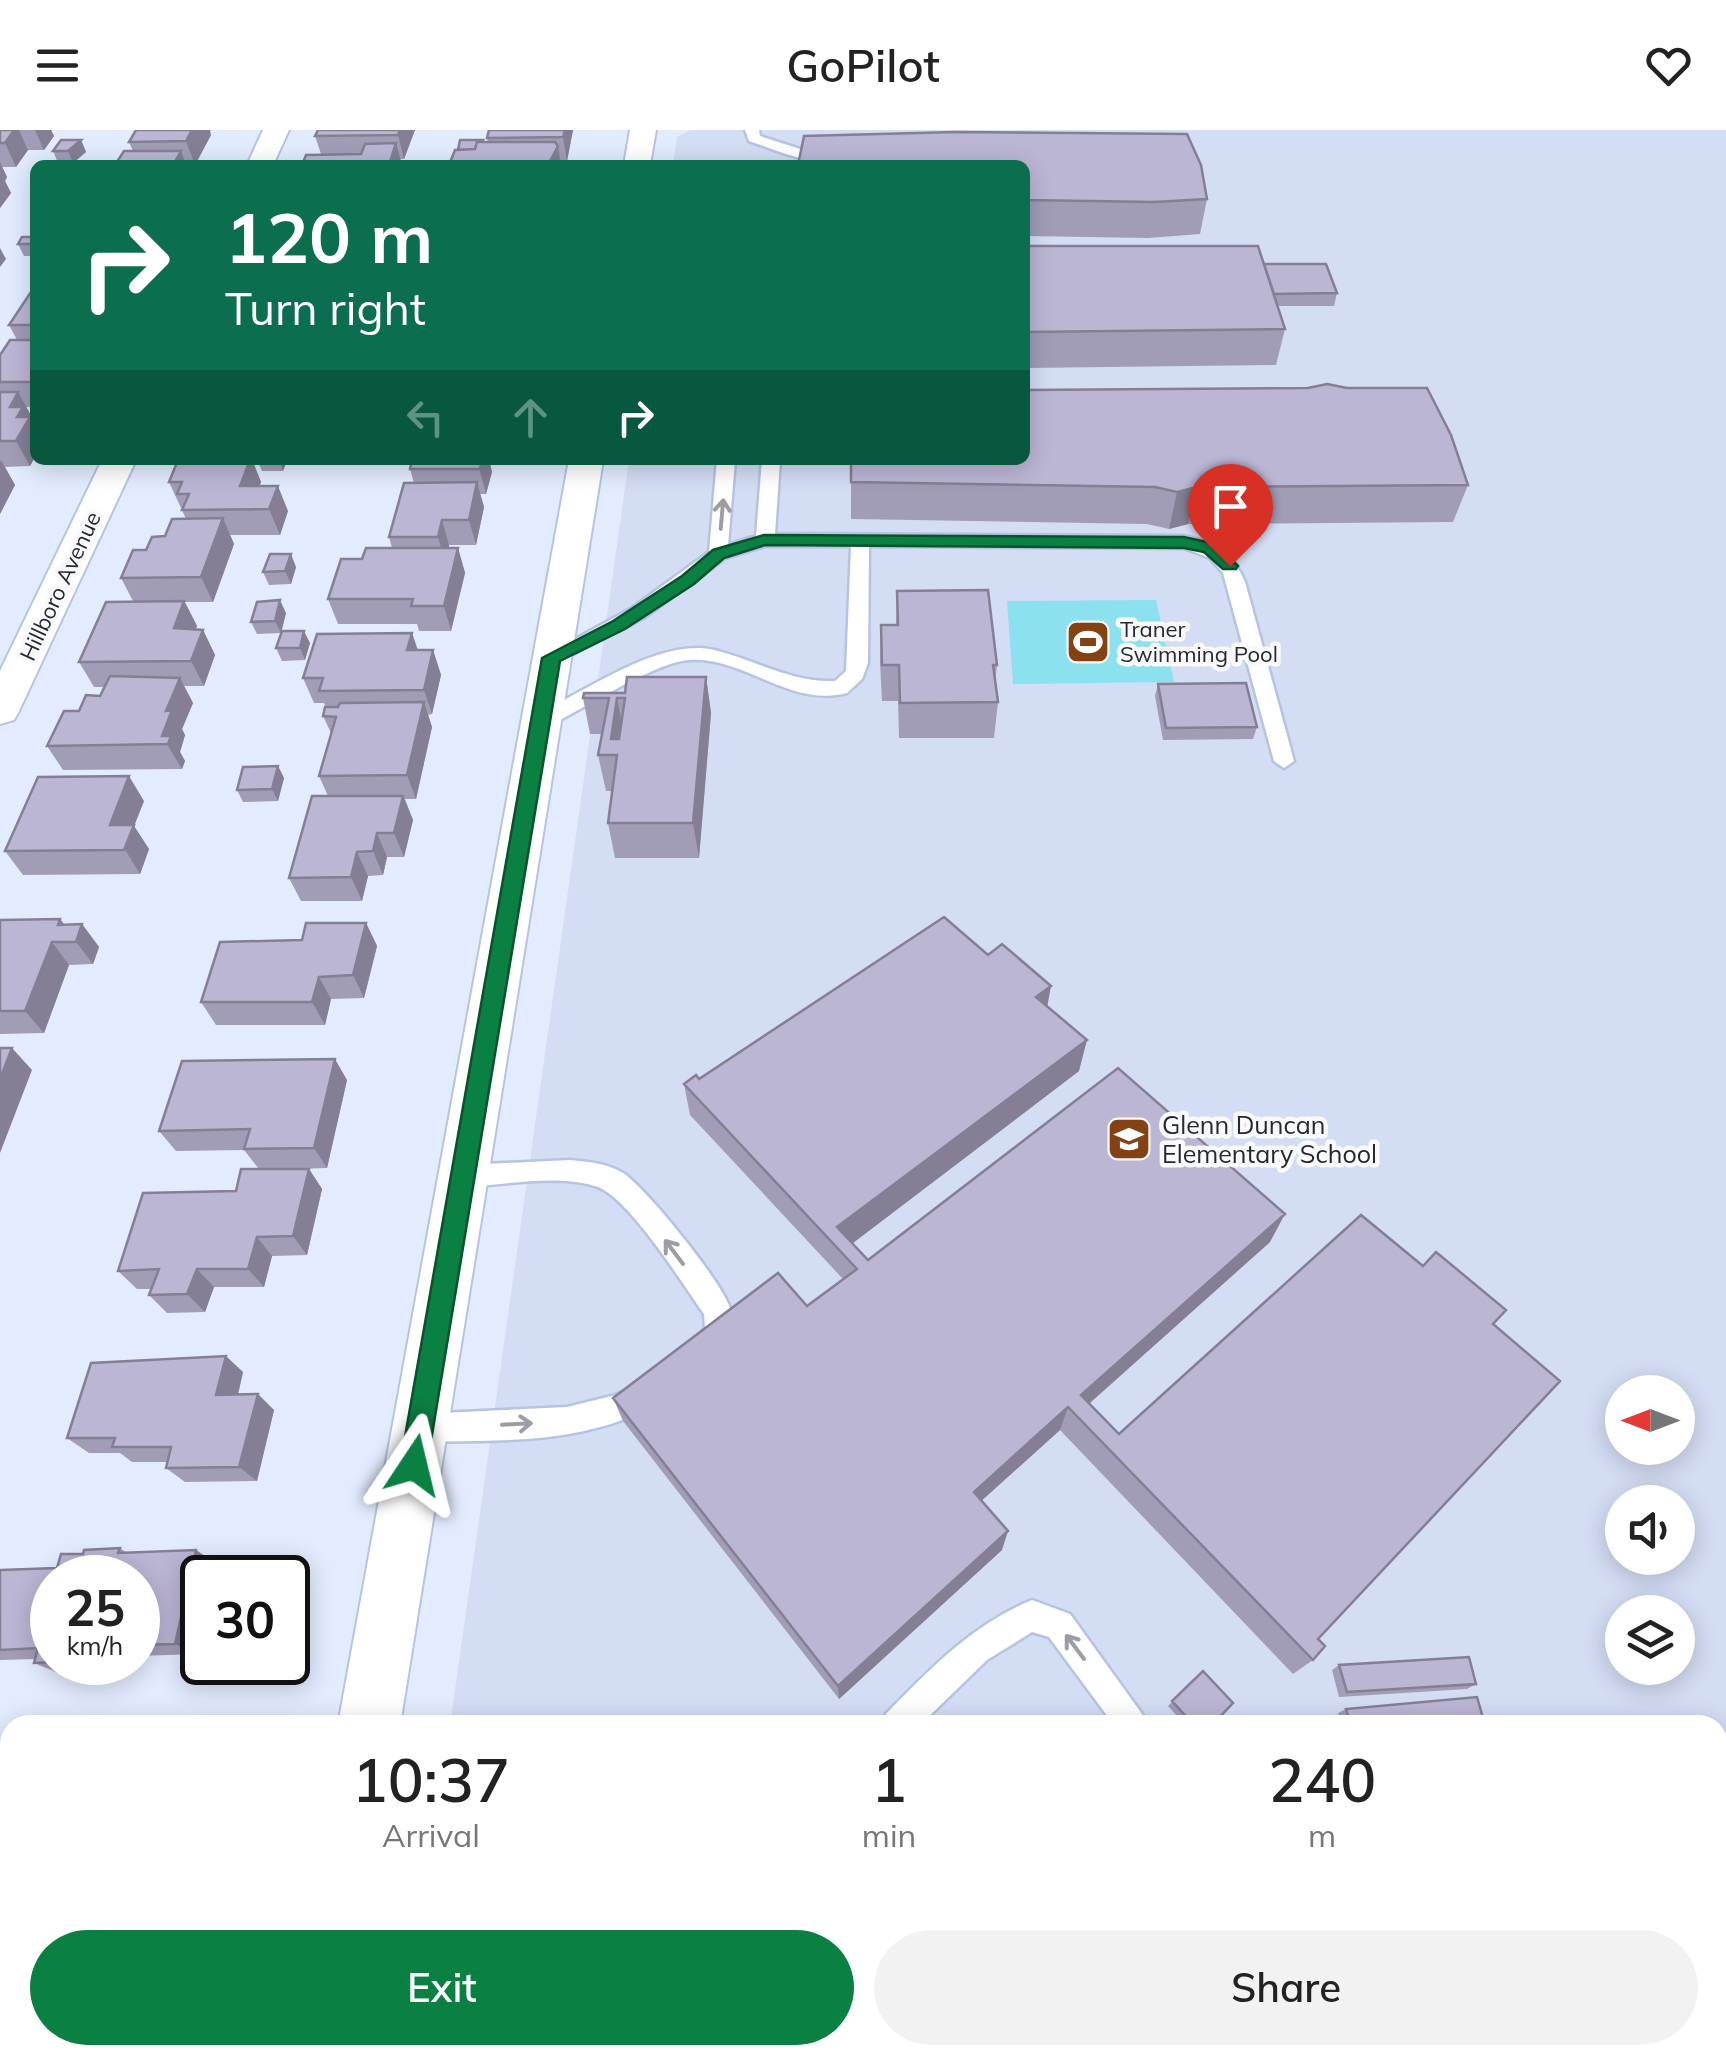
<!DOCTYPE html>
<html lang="en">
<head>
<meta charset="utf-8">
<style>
  body { margin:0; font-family:Mulish,sans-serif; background:#f2f2f2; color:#222; height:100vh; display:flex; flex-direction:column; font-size:38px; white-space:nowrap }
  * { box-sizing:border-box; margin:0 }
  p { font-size:32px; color:#767676 }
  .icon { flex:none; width:55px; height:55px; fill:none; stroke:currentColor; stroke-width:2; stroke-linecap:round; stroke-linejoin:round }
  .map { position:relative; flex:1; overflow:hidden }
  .drawer { position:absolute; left:0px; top:1585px; width:1728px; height:350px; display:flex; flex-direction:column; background:#fff; border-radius:30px 30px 0 0; box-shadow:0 5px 25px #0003 }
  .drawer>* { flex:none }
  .guide { position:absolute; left:30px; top:30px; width:1000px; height:305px; border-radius:15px; box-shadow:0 5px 25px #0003; background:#0b6e4f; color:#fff; overflow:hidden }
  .needle { width:65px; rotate:270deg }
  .controls { position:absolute; left:1605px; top:1245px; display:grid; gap:20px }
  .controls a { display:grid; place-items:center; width:90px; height:90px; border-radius:50%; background:#fff; box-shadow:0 5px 25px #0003; font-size:50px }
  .speed { position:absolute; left:30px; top:1425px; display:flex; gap:20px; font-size:50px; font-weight:700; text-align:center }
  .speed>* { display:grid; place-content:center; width:130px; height:130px; border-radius:50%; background:#fff; box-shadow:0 5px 25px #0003; line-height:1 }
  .speed small { font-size:25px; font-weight:400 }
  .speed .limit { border:5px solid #111; border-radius:15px; background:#fff; color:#111 }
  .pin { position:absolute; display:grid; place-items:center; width:85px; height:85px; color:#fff; margin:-102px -42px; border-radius:50% 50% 50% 0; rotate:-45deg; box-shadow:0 0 10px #0007 }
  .pin .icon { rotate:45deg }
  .me { position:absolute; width:110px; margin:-55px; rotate:10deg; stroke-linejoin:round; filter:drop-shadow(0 0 8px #0008) }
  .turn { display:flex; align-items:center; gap:35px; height:210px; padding:0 30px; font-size:45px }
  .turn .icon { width:130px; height:130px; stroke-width:2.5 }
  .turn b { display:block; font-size:70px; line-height:85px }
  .lanes { display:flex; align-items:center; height:95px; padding:0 30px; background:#0003; justify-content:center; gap:50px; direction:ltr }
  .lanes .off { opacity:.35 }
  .eta { display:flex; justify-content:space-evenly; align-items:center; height:170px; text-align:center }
  .eta b { font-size:60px; font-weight:600; line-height:70px }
  .cta { display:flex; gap:20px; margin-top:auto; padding:20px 30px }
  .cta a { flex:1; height:115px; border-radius:60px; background:#0b8043; color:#fff; font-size:40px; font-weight:600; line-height:115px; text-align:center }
  .cta a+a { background:#f2f2f2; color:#222 }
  header { display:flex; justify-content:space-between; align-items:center; height:130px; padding:0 30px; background:#fff; font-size:45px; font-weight:600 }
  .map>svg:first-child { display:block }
</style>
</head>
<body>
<header><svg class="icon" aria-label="menu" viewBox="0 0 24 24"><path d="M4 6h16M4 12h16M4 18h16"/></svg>GoPilot<svg class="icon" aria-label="heart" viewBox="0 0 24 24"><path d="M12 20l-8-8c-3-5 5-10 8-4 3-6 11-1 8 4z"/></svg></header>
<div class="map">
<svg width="1726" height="1935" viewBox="0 0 1726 1935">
  <rect width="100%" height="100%" fill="#e3ecff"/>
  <path fill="#d3ddf4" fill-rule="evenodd" d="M691 0H1726V1658H1718V1595H450L629 330H1025V35H673L677 7ZM1622 1262H1678V1318H1622ZM1622 1372H1678V1428H1622ZM1622 1482H1678V1538H1622Z"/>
  <path fill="#8be1ed" d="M1156 470 1174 552 1013 554 1007 471Z"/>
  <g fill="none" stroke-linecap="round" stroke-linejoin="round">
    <defs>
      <path id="lane" d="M745 0H759L760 6 803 20 833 21 840 25C815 40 775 19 749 11Z
        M717 330H735L728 415 756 406 762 330H780L775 404 1184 406C1215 412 1233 423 1245 452L1294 631 1284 638 1274 631 1223 443 1210 428 1184 418 869 416 868 533 862 549 847 563C790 578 744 526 689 530 655 532 582 580 548 596H534L531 591 534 586C583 563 660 507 714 520 756 530 791 553 835 551L846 541 851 416H765L725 428 645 487 551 535 541 528 632 478 709 422Z
        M570 1030C588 1032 607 1033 623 1043 647 1059 721 1151 730 1178 738 1200 728 1220 707 1228L697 1224 693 1215 705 1198 704 1184C683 1155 628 1065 595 1056 555 1044 505 1055 464 1057L455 1054 451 1046 455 1038 464 1035Z
        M645 1251 655 1255 659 1265 655 1275C582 1315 501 1310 420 1312L410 1308 406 1298 410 1288 420 1284 567 1277 616 1265Z
        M1032 1470 1070 1484 1150 1595H1114L1049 1507 1032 1502 987 1530 920 1595H881L886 1584C931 1538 972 1495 1032 1470Z"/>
      <path id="street" d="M263 0H289L273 35H247Z
        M630 0H656L650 35H624Z
        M102 330H136L19 581 14 590 0 594V541Z
        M569 330H603L400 1595H338Z
        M0 1700 10 1704V1768L0 1764Z
        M1726 1718V1784L1718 1785V1720Z
        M278 1925H348L346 1935H276Z"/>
    </defs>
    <use href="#lane" stroke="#b6c4e2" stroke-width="5"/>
    <use href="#street" stroke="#b6c4e2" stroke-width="4"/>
    <use href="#lane" fill="#fff" fill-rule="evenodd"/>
    <use href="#street" fill="#fff" fill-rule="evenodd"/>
  </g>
  <path fill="#a29db7" d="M0 0H51L54 6 44 20H28L16 37H2L7 47 5 51 11 63 0 78Z
    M415 0 404 29H400L402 35H302L321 24 315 6Z
    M573 0 567 31H560L561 35 484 12H488L487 8Z
    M211 5 195 35H115L133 21 129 12Z
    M81 10 86 22 73 33H58L53 21Z
    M1025 35 1207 69 1200 104 1148 108 1025 106Z
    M35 107V126H24L18 114Z
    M1025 116 1264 134 1337 163 1334 176H1278L1285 199 1276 235 1025 238Z
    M35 156V277H26L35 297V327L30 336 5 337 15 355 0 384V225L17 210 9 195Z
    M178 330H309L308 333H286L283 341H262L259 334H254L261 352 259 356 288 381 280 405H230L234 414 213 472H185L197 496 195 500H203L215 525 204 556H184L193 573 182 599 185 605 180 622 185 631 182 639 63 640 47 616 79 581 100 566 104 557H94L79 532 133 471 121 448 146 420 186 389 182 380 183 378H181L169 352Z
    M412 330H489L492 342 486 364H480L484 377 476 415H449V418H458L465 443 451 501H419L417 494H338L328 469 362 429 392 418 389 407 414 353 410 339Z
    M851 330 1468 355 1453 392 1188 394 1169 399 1147 394 851 389Z
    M296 437 291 454 269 455 263 442Z
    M897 461 997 535 995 554 998 572 994 608H899L898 571H882L880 532 881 495H896Z
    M286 483 281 503 257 504 251 492Z
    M412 503 418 520H433L441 545 432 584 428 585 432 597 416 669H405L413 690 404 727H387L383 745 368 746 362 771H301L289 748 328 666 319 646 331 603 323 586 326 577 324 573H314L303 548Z
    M310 513 305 530 282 531 276 518Z
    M706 547 711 583 699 728H615L608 693 612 661H606L598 625 602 604H590L583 568 625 563Z
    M1158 554 1257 597 1253 609 1163 610 1155 566Z
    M278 636 284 648 278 671 243 672 237 660Z
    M144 671 134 696 149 719 140 744 23 745 5 721Z
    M60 789 65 795 82 794 99 817 93 834 69 835 44 903 0 904V790Z
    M366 793 377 816 364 868 331 869 325 895H216L201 872Z
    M1047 876 1079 941 853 1113 868 1130 1270 1112 1089 1274 1119 1304 1493 1194 1318 1509 1313 1530 1293 1544 1060 1300 981 1371 1002 1420 839 1569 623 1291 613 1268 807 1176 843 1149 690 985 684 954Z
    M347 950 327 1038 296 1039H309L322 1059 307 1125 272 1126 264 1157H214L205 1182 167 1183 149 1165 151 1159H137L118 1141 236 1061 259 1039 244 1020 176 1021 159 1001Z
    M243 1242 238 1265 274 1280 257 1351 185 1352 166 1338 167 1332H132L120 1323H89L67 1308Z
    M120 1418 127 1423 196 1420 215 1433 196 1524 138 1526V1448L52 1532H119L117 1541 59 1543 34 1533 35 1529 0 1530V1440L57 1438 83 1424Z
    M1339 1535 1476 1554 1467 1559 1339 1567 1332 1540Z
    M1203 1541 1212 1595H1185L1168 1576Z
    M1346 1579 1485 1595H1337L1336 1590 1340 1588 1338 1583Z"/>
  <path fill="#847f95" d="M14 0H19L28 20 16 37 5 13Z
    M35 0H51L54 6 44 20Z
    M192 0H210L211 5 195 35 186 11Z
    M400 0H415L404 29 398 5Z
    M565 0H573L567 31 563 7Z
    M81 10 86 22 73 33 68 21Z
    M396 13 402 35H389Z
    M558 16 561 35H548Z
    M181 21 186 35H173Z
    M0 32 7 47 5 51 11 63 0 78Z
    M0 118 6 129 0 137Z
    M18 262 32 287 31 289 35 297V327L30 336 16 311 10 277Z
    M1 330 15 355 0 384V332Z
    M250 330H252L261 352 250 382 240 356Z
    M279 330H285L286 333 283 341Z
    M477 330H489L492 342 486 364Z
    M477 352 484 377 476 415 469 390Z
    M278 356 288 381 280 405 269 379Z
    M1197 357 1188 394 1169 399 1177 362Z
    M223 388 234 414 213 472 201 447Z
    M442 390 449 415 445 432 438 407Z
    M458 418 465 443 451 501 444 476Z
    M291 424 296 437 291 454 285 441Z
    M280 470 286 483 281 503 275 491Z
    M184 471 197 496 186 523 174 498Z
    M203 500 215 525 204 556 191 531Z
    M304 501 310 513 305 530 300 518Z
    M412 503 420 528 407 520Z
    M433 520 441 545 432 584 424 560Z
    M706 547 711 583 699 728 693 693Z
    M180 548 193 573 182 599 185 605 180 622 185 631 182 639 162 606 166 581Z
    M617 568 624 604 620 637 611 609Z
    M424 572 432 597 416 669 407 645Z
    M278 636 284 648 278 671 272 659Z
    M129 646 144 671 134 696 149 719 140 744 110 695Z
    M403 666 413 690 404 727 394 703Z
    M377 703 387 727 383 745 373 721Z
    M357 722 368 746 362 771 351 747Z
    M60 789 76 811 82 794 99 817 93 834 76 812 58 795Z
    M366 793 377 816 364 868 353 845Z
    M52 812 69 835 44 903 25 881Z
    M319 847 331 869 325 895 312 872Z
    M1051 856 1045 889 1036 867Z
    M1087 910 1079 941 841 1122 837 1097Z
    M12 918 32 940 0 1023V949Z
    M335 929 347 950 327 1038 314 1018Z
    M309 1039 322 1059 307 1125 293 1106Z
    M1285 1084 1270 1112 1076 1285 1081 1265Z
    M257 1107 272 1126 264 1157 248 1139Z
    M197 1139 214 1157 205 1182 187 1164Z
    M226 1226 243 1242 234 1281 216 1265Z
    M258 1264 274 1280 257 1351 239 1337Z
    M1068 1277 1060 1300 969 1382 974 1362Z
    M1008 1401 1002 1420 839 1569 838 1556Z
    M196 1420 215 1433 212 1448H202V1491L196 1524 175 1514Z
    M98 1532H119L117 1541Z"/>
  <path fill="#bcb6d5" stroke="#847f95" stroke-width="2.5" fill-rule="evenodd" d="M0 0H14L5 13H0Z
    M136 0H192L186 11 129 12Z
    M318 0H400L398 5 315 6Z
    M489 0H565L563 7 487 8Z
    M955 2 1187 4 1201 35 1207 69 1154 72 1025 70V35H798L804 6Z
    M61 10H81L68 21H53Z
    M460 10H483L482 12H477L475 19 458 20Z
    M477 12H555L558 16 548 35H449L455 20 475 19Z
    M396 13 389 35H302L306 25 361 24 365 14Z
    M124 21H181L173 35H115Z
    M22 107H35V114H18Z
    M1025 116H1258L1285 199 1025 202Z
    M1264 134H1326L1337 163 1274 164Z
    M35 156V195H9Z
    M10 210H35V252H0V225Z
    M1327 254 1347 258H1427L1451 305 1468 355 1197 357 1177 362 1155 357 851 352V330H1025V260L1308 258Z
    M0 262H18L10 277H23L17 287H30L16 311H0Z
    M178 330H250L240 356H278L269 379 182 380 189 364H177L182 352H169Z
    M412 330H482L480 339H410Z
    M477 352 469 390H442L438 407H389L404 353Z
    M223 388 201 447 121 448 133 420H146L152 407 165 406 172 389Z
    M366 418H458L444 476H411L413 469H328L341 429H362Z
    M270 424H291L285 441 263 442Z
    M988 460 997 535H993L998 572 900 573 899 535H882L881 495H898L897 461Z
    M280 470 275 491 251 492 257 472Z
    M184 471 174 498 203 500 191 531 79 532 106 472Z
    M282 501H304L300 518H276Z
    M412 503 407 520H433L424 560 319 561 323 548H303L317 504Z
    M110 546 180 548 166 581 172 580 162 606H171L168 614 47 616 64 581H79L86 565 100 566Z
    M627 547H706L693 693H608L617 625H598L609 568H583L584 563H625ZM617 568H625L619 609H611Z
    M1246 553 1257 597 1166 598 1158 554Z
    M424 572 407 645 319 646 336 587 323 586 325 577H338L340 573Z
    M278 636 272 659 237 660 243 637Z
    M129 646 110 695H134L124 720 5 721 38 647Z
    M312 666H403L394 703H377L373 721 357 722 351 747 289 748Z
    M944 787 988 825 1002 814 1051 856 1036 867 1087 910 837 1097 868 1130 1118 938 1285 1084 1081 1265 1119 1304 1361 1085 1423 1136 1436 1122 1506 1180 1493 1194 1560 1251 1318 1509 1325 1516 1313 1530 1068 1277 974 1362 1008 1401 838 1556 613 1268 778 1143 807 1176 857 1139 684 954 696 945 699 949Z
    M60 789 58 795 82 794 76 812H52L25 881H0V790Z
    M306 793H366L353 845 319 847 312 872H201L220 812 302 810Z
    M0 918H12L0 949Z
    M335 929 314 1018 244 1019 250 999 159 1001 182 931Z
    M241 1039H309L293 1106 257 1107 248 1139H197L187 1164 149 1165 159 1139 118 1141 143 1063 236 1061Z
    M226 1226 216 1265 258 1264 239 1337 166 1338 171 1317H112L115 1308H67L91 1233Z
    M120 1418 118 1423 196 1420 175 1514 138 1515V1448H52V1532L34 1533 38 1518 0 1520V1440L57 1438 61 1424H83L84 1420Z
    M1469 1527 1476 1554 1347 1562 1339 1535Z
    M1203 1541 1233 1573 1212 1595H1194L1172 1571Z
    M1477 1567 1485 1595H1346L1344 1586 1348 1585 1346 1579Z"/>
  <defs><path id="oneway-shaft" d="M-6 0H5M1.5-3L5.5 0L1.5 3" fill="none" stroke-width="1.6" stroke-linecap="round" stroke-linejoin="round" transform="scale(2.5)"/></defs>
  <g stroke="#9c9ea3">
    <use href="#oneway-shaft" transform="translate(722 384) rotate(-85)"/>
    <use href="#oneway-shaft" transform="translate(674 1122) rotate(-127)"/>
    <use href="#oneway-shaft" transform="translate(517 1294) rotate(-3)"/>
    <use href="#oneway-shaft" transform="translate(1075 1517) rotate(-127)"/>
  </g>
  <path fill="#0b8043" stroke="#07532c" stroke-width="2.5" d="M764 405 1184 407 1216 414 1238 436 1236 439H1223L1204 422 1184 418 765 415 724 428 694 454 625 499 560 531 427 1335 423 1345 414 1348 404 1345 400 1335 542 528 613 491 682 446 713 420Z"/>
  <defs>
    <symbol id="stadium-square" viewBox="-11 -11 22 22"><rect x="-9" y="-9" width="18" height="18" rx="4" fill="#844112" stroke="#f9f9f9"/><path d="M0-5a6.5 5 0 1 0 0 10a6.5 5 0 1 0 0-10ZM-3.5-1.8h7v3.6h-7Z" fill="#fff"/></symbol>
    <symbol id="school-square" viewBox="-11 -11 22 22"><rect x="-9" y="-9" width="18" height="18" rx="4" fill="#844112" stroke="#f9f9f9"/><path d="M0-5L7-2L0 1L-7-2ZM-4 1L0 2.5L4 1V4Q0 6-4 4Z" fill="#fff"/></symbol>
  </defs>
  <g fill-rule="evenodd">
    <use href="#stadium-square" x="1063" y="487" width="50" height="50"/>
    <use href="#school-square" x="1104" y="984" width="50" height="50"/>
  </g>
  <g text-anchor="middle" stroke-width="9" stroke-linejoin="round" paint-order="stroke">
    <g font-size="22" fill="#232833" stroke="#f9f9f9">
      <text transform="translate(60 456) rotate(-65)" y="8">Hillboro Avenue</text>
    </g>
    <g font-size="22" fill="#232833" stroke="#f9f9f9" text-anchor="start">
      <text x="1120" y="507">Traner<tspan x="1120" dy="25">Swimming Pool</tspan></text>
    </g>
    <g font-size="25" fill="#232833" stroke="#f9f9f9" text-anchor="start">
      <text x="1162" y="1004">Glenn Duncan<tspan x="1162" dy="29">Elementary School</tspan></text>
    </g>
  </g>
</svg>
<div class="controls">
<a><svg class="needle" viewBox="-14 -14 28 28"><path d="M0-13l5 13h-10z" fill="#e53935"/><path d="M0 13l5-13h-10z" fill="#767676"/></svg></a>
<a><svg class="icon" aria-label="sound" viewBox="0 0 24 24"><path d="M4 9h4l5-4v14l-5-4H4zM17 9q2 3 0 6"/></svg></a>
<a><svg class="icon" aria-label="layers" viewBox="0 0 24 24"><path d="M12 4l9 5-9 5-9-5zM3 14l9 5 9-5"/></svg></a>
</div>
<div class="speed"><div>25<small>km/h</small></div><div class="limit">30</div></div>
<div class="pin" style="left:1230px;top:436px;background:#d93025"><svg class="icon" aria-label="arrive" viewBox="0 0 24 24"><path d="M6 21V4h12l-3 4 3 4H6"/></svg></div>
<svg class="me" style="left:414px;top:1335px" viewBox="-20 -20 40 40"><path d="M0-17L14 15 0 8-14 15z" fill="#0b8043" stroke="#fff" stroke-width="4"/></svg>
<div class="guide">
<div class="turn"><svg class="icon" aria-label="right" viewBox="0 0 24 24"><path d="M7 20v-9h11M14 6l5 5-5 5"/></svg><div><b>120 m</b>Turn right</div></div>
<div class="lanes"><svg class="icon off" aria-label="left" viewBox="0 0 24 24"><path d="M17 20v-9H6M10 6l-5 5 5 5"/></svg><svg class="icon off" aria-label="ahead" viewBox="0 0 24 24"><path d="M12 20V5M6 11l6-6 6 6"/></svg><svg class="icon" aria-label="right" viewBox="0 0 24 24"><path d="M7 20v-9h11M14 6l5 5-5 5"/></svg></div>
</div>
<section class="drawer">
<div class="eta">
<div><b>10:37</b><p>Arrival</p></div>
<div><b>1</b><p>min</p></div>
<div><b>240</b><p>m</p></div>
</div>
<div class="cta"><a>Exit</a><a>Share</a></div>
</section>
</div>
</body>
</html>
